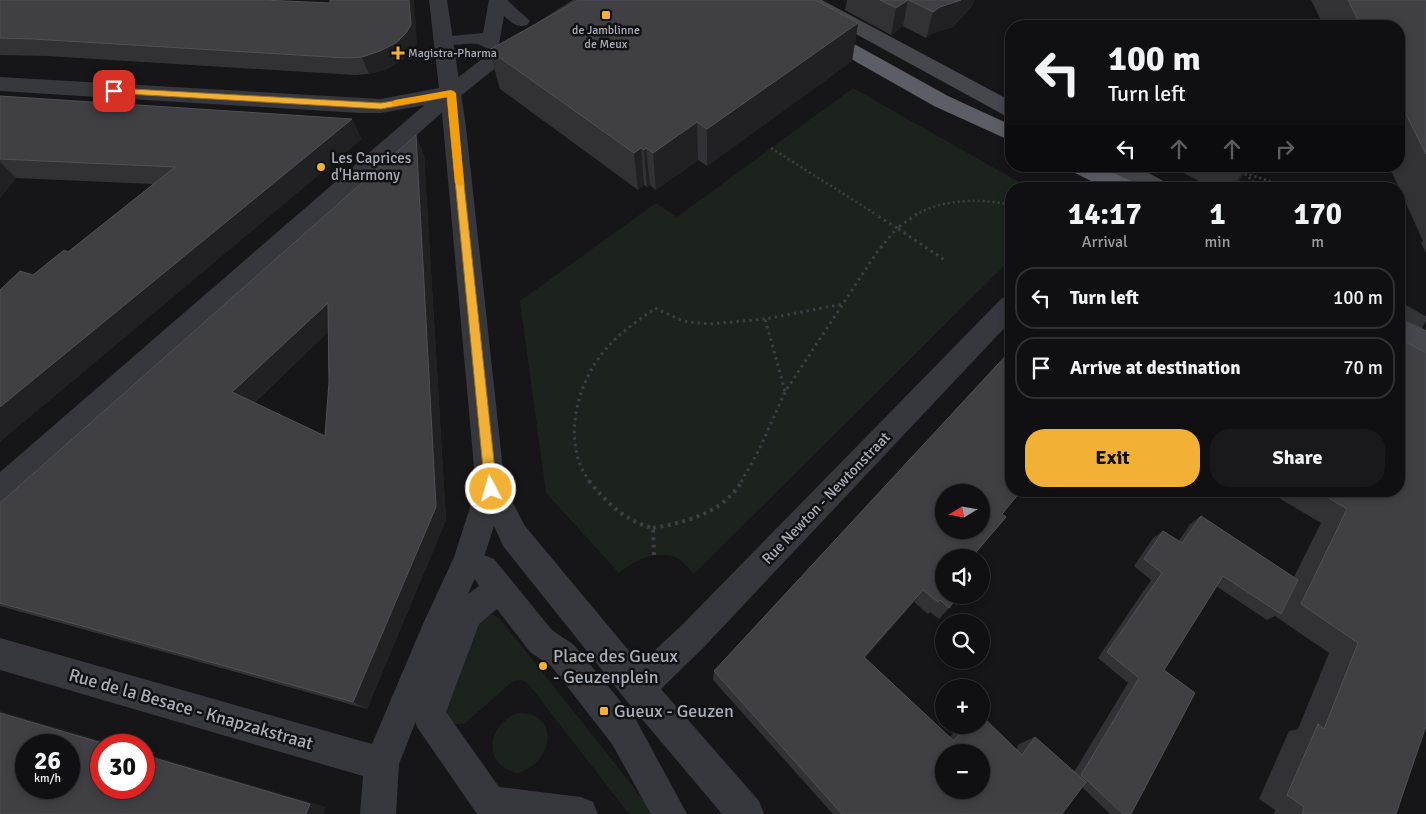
<!DOCTYPE html>
<html lang="en">
<head>
<meta charset="utf-8">
<style>
  body { margin:0; font-family:Signika,sans-serif; background:#19191b; color:#f1f3f6; height:100vh; display:flex; flex-direction:column; font-size:19px; white-space:nowrap }
  * { box-sizing:border-box; margin:0 }
  p { font-size:16px; color:#9c9d9f }
  .icon { flex:none; width:28px; height:28px; fill:none; stroke:currentColor; stroke-width:2; stroke-linecap:round; stroke-linejoin:round }
  .map { position:relative; flex:1; overflow:hidden }
  .sheet { position:absolute; left:1005px; top:182px; width:400px; height:315px; display:flex; flex-direction:column; background:#101012; border-radius:20px; box-shadow:0 2px 8px #0003,0 0 0 1px #303032 }
  .sheet>* { flex:none }
  .guide { position:absolute; left:1005px; top:20px; width:400px; height:152px; border-radius:20px; box-shadow:0 2px 8px #0003,0 0 0 1px #303032; background:#101012; color:#f1f3f6; overflow:hidden }
  .needle { width:32px; rotate:259deg }
  .tools { position:absolute; left:935px; top:484px; display:grid; gap:10px }
  .tools a { display:grid; place-items:center; width:55px; height:55px; border-radius:50%; background:#101012; box-shadow:0 2px 8px #0003,0 0 0 1px #303032; font-size:25px }
  .speed { position:absolute; left:15px; top:734px; display:flex; gap:10px; font-size:25px; font-weight:700; text-align:center }
  .speed>* { display:grid; place-content:center; width:65px; height:65px; border-radius:50%; background:#101012; box-shadow:0 2px 8px #0003,0 0 0 1px #303032; line-height:1 }
  .speed small { font-size:12px; font-weight:400 }
  .speed .limit { border:8px solid #d22; background:#fff; color:#111 }
  .pin { position:absolute; display:grid; place-items:center; width:42px; height:42px; color:#fff; margin:-21px; border-radius:10px; box-shadow:0 2px 8px #0006 }
  .me { position:absolute; width:55px; margin:-28px; rotate:354deg; stroke-linejoin:round; filter:drop-shadow(0 0 4px #0008) }
  .turn { display:flex; align-items:center; gap:18px; height:105px; padding:0 20px; font-size:22px }
  .turn .icon { width:65px; height:65px; stroke-width:2.5 }
  .turn b { display:block; font-size:35px; line-height:42px }
  .lanes { display:flex; align-items:center; height:48px; padding:0 20px; background:#0003; justify-content:center; gap:25px; direction:ltr }
  .lanes .off { opacity:.35 }
  .eta { display:flex; justify-content:space-evenly; align-items:center; height:85px; text-align:center }
  .eta b { font-size:30px; font-weight:700; line-height:35px }
  .action { display:flex; gap:10px; margin-top:auto; padding:10px 20px }
  .action a { flex:1; height:58px; border-radius:20px; background:#f2b134; color:#111; font-size:20px; font-weight:700; line-height:58px; text-align:center }
  .action a+a { background:#19191b; color:#f1f3f6 }
  ul { padding:0; list-style:none }
  li { display:flex; align-items:center; gap:15px; height:62px; margin:0 10px 8px; padding:0 10px; border:2px solid #303032; border-radius:20px }
  li div { flex:1 }
  li b { display:block; font-size:19px }
  li em { font-style:normal }
  .map>svg:first-child { display:block }
</style>
</head>
<body>
<div class="map">
<svg width="1426" height="814" viewBox="0 0 1426 814">
  <rect width="100%" height="100%" fill="#161618"/>
  <path fill="#1c231d" d="M853 88 1031 189H1011V259L694 574C689 569 683 561 677 558 656 549 634 561 619 573L546 493 520 301 656 203 677 217Z
    M494 615 500 619 655 814H629L530 686C525 680 520 678 512 682L464 724H454L447 716V708L479 621 485 616Z
    M517 713C561 711 554 763 518 773 481 765 487 726 517 713Z"/>
  <g fill="none" stroke-linecap="round" stroke-linejoin="round">
    <path stroke="#333438" stroke-width="26" stroke-dasharray="26 13" stroke-linecap="butt" d="M1399 316 1426 331"/>
    <path stroke="#3d3f44" stroke-width="2.5" stroke-dasharray="2 3" stroke-linecap="butt" d="M771 148 877 215
      M1245 173 1281 185
      M1245 174 1261 189
      M915 215C943 199 980 198 1011 205"/>
    <path stroke="#3d3f44" stroke-width="3" stroke-dasharray="2.5 4" stroke-linecap="butt" d="M917 214 897 228 946 261
      M1399 269 1404 272
      M785 391 765 319 843 304
      M590 482C561 444 576 384 605 350 619 333 638 321 655 308L683 321 709 324 765 319
      M741 482 759 450 785 392 877 252 897 228 875 214"/>
    <path stroke="#3d3f44" stroke-width="4" stroke-dasharray="3 4.5" stroke-linecap="butt" d="M589 481C606 502 626 522 653 528L654 556
      M653 528C687 522 723 513 742 481"/>
    <path fill="#37383d" fill-rule="evenodd" d="M489 0H507L530 21 527 25C517 28 512 23 504 16L499 44 497 48C487 51 485 46 477 44 469 42 460 46 451 44L449 40 451 36 483 33Z
      M484 555 494 559 552 630 574 645 636 720 687 814H651L612 744 552 667 530 652 497 609 479 624 446 712 499 787 581 797 593 802 598 814H477L417 727 413 715 456 603 479 586 469 569 474 559Z"/>
    <path fill="#37383d" fill-rule="evenodd" d="M429 0H447L466 127 505 488 525 526 640 664 681 626 1002 298 1011 295V321L703 648 661 689 759 801 764 814H722L626 700 503 546 494 526 483 560 447 642 399 764 396 814H360L363 776 0 670V638L372 744 423 624 454 557 476 489 441 102 381 113H360L0 91V77L381 99 439 88Z"/>
    <path fill="#37383d" fill-rule="evenodd" d="M573 0H595L593 4 512 55 458 98 10 499 0 503V472L444 88 498 47Z"/>
    <path fill="#45474d" fill-rule="evenodd" d="M799 0H822L1011 101V117L1004 115 801 4Z
      M1106 166H1136L1167 183 1170 189H1140L1109 171Z
      M1399 318 1426 330V354L1399 340Z"/>
    <path fill="#5b5e65" fill-rule="evenodd" d="M752 0H775L948 96 1011 125V141L934 106 754 4Z
      M1068 166H1099L1135 183 1138 189H1107L1071 171Z"/>
  </g>
  <path fill="#323236" fill-rule="evenodd" d="M0 0 417 42 413 50 402 60 387 69 369 74 355 75 47 56 0 55Z
    M847 0H974L972 6 953 27 933 33 926 38 903 26 891 35 845 10Z
    M1311 0H1426V253L1421 243 1423 241 1389 166H1399V26H1324Z
    M858 23 852 61 707 166 698 160 656 190 650 185 647 187 644 185 638 190 500 89 489 50Z
    M0 96 362 139 33 275 68 252 153 184 16 178 0 198Z
    M424 155 446 520 367 709 0 606V503ZM328 332 329 382 325 436 254 403Z
    M1170 166H1251L1232 189H1214Z
    M1267 491H1399L1396 814H1274L1275 810 1259 799 1289 731 1298 729 1329 653 1275 616 1267 620 1216 586 1164 670 1131 814H1110L1082 787 1062 814H833L713 680 714 671 1002 514 1006 517 971 558H944L949 608 939 619 930 612 928 614 914 602 865 658 950 737 960 725H981L1016 749 1019 744 1035 737 1074 772 1128 683 1098 658 1151 580 1134 566 1153 538 1163 531 1179 541 1190 524 1201 516 1294 577 1321 523Z"/>
  <path fill="#212124" d="M409 0H414L417 42 413 50 402 60 387 69 369 74 362 57Z
    M908 0 903 26 891 35 896 8Z
    M961 0H974L972 6 953 27 933 33 926 38 933 12 940 7Z
    M858 23 852 61 707 166V129Z
    M352 119 362 139 0 442V407Z
    M697 122 698 160 656 190 653 153Z
    M416 135 424 155 446 520 367 709 353 702Z
    M641 148 644 185 638 190 634 153Z
    M646 148 650 185 647 187 644 150Z
    M0 162 16 178 0 198Z
    M1248 166H1251L1231 189 1245 170Z
    M328 303 340 321 248 408 232 392Z
    M923 590 914 602 858 666 864 657Z
    M0 711 116 745H109L0 713Z
    M144 753 326 807 323 814H306L144 755Z"/>
  <path fill="#3f3f44" stroke="#4f5156" fill-rule="evenodd" d="M0 0H263L330 3V0H409L411 25 406 33 396 43 380 51 362 57 347 58 33 39 0 38Z
    M579 0H815L858 23 707 129 697 122 653 153 646 148 644 150 641 148 634 153 489 50Z
    M880 0H908L896 8Z
    M909 0H961L940 7 933 12Z
    M1348 0H1426V154L1399 100V26H1361Z
    M1072 23 1078 26H1068Z
    M0 96 352 119 0 407V290L20 271 33 275 64 250 68 252 175 167 0 159Z
    M416 135 436 507 353 702 0 603V503ZM328 303 329 382 325 436 232 392Z
    M1237 166H1248L1245 170Z
    M1399 338 1426 353V726L1396 814H1302L1304 807 1287 795 1318 724 1324 729 1358 643 1301 604 1347 509 1317 491H1399Z
    M1011 350V491H1021L1002 514 1006 517 971 558H944V595H959L949 608 940 600 938 602 923 590 864 657 954 741 966 725H981V715L1022 755 1035 737 1086 782 1062 814H842L714 671ZM944 492H981V530H944ZM944 752H981V790H944Z
    M1201 516 1298 580 1281 614 1223 576 1164 670 1195 693 1131 814H1123L1081 775 1139 678 1107 652 1162 573 1144 559 1163 531 1182 543Z
    M0 713 109 745H101V788H144V755L310 804 306 814H0ZM26 745H69V788H26Z"/>
  <path fill="#f2b134" stroke="#9d7322" d="M114 88 381 103 454 91 497 489 495 493 491 494 486 493 485 489 447 97 381 109 111 93V89Z"/>
  <path fill="#f59e0b" d="M451 90 456 93 464 183 460 187 455 183 447 97 395 106 391 103 395 100Z"/>
  <g fill="#f2b134" stroke="#111113" stroke-width="2">
    <rect x="601" y="10" width="10" height="10" rx="2.5"/>
    <path d="M395.5 45.5h5v5h5v5h-5v5h-5v-5h-5v-5h5z"/>
    <circle cx="321" cy="167" r="5"/>
    <circle cx="543" cy="666" r="5"/>
    <rect x="599" y="706" width="10" height="10" rx="2.5"/>
  </g>
  <g text-anchor="middle" stroke-width="5" stroke-linejoin="round" paint-order="stroke">
    <g font-size="12" fill="#a8adb8" stroke="#111113">
      <text x="606" y="34">de Jamblinne<tspan x="606" dy="14">de Meux</tspan></text>
      <text x="408" y="57" text-anchor="start">Magistra-Pharma</text>
    </g>
    <g font-size="15" fill="#a8adb8" stroke="#111113" text-anchor="start">
      <text x="331" y="163">Les Caprices<tspan x="331" dy="17">d'Harmony</tspan></text>
    </g>
    <g font-size="15" fill="#a8adb8" stroke="#111113">
      <text transform="translate(826 498) rotate(-46)" y="5">Rue Newton - Newtonstraat</text>
    </g>
    <g font-size="18" fill="#a8adb8" stroke="#111113" text-anchor="start">
      <text x="553" y="662">Place des Gueux<tspan x="553" dy="21">- Geuzenplein</tspan></text>
      <text x="614" y="717">Gueux - Geuzen</text>
    </g>
    <g font-size="18" fill="#a8adb8" stroke="#111113">
      <text transform="translate(191 709) rotate(16)" y="6">Rue de la Besace - Knapzakstraat</text>
    </g>
  </g>
</svg>
<div class="tools">
<a><svg class="needle" viewBox="-14 -14 28 28"><path d="M0-13l5 13h-10z" fill="#e53935"/><path d="M0 13l5-13h-10z" fill="#9c9d9f"/></svg></a>
<a><svg class="icon" aria-label="sound" viewBox="0 0 24 24"><path d="M4 9h4l5-4v14l-5-4H4zM17 9q2 3 0 6"/></svg></a>
<a><svg class="icon" aria-label="search" viewBox="0 0 24 24"><circle cx="10" cy="10" r="6"/><path d="M15 15l6 6"/></svg></a>
<a>+</a>
<a>−</a>
</div>
<div class="speed"><div>26<small>km/h</small></div><div class="limit">30</div></div>
<div class="pin" style="left:114px;top:91px;background:#d93025"><svg class="icon" aria-label="arrive" viewBox="0 0 24 24"><path d="M6 21V4h12l-3 4 3 4H6"/></svg></div>
<svg class="me" style="left:491px;top:489px" viewBox="-20 -20 40 40"><circle r="17" fill="#f2b134" stroke="#fff" stroke-width="3"/><path d="M0-11L8 9 0 5-8 9z" fill="#fff"/></svg>
<div class="guide">
<div class="turn"><svg class="icon" aria-label="left" viewBox="0 0 24 24"><path d="M17 20v-9H6M10 6l-5 5 5 5"/></svg><div><b>100 m</b>Turn left</div></div>
<div class="lanes"><svg class="icon" aria-label="left" viewBox="0 0 24 24"><path d="M17 20v-9H6M10 6l-5 5 5 5"/></svg><svg class="icon off" aria-label="ahead" viewBox="0 0 24 24"><path d="M12 20V5M6 11l6-6 6 6"/></svg><svg class="icon off" aria-label="ahead" viewBox="0 0 24 24"><path d="M12 20V5M6 11l6-6 6 6"/></svg><svg class="icon off" aria-label="right" viewBox="0 0 24 24"><path d="M7 20v-9h11M14 6l5 5-5 5"/></svg></div>
</div>
<section class="sheet">
<div class="eta">
<div><b>14:17</b><p>Arrival</p></div>
<div><b>1</b><p>min</p></div>
<div><b>170</b><p>m</p></div>
</div>
<ul>
<li><svg class="icon" aria-label="left" viewBox="0 0 24 24"><path d="M17 20v-9H6M10 6l-5 5 5 5"/></svg><div><b>Turn left</b></div><em>100 m</em></li>
<li><svg class="icon" aria-label="arrive" viewBox="0 0 24 24"><path d="M6 21V4h12l-3 4 3 4H6"/></svg><div><b>Arrive at destination</b></div><em>70 m</em></li>
</ul>
<div class="action"><a>Exit</a><a>Share</a></div>
</section>
</div>
</body>
</html>
